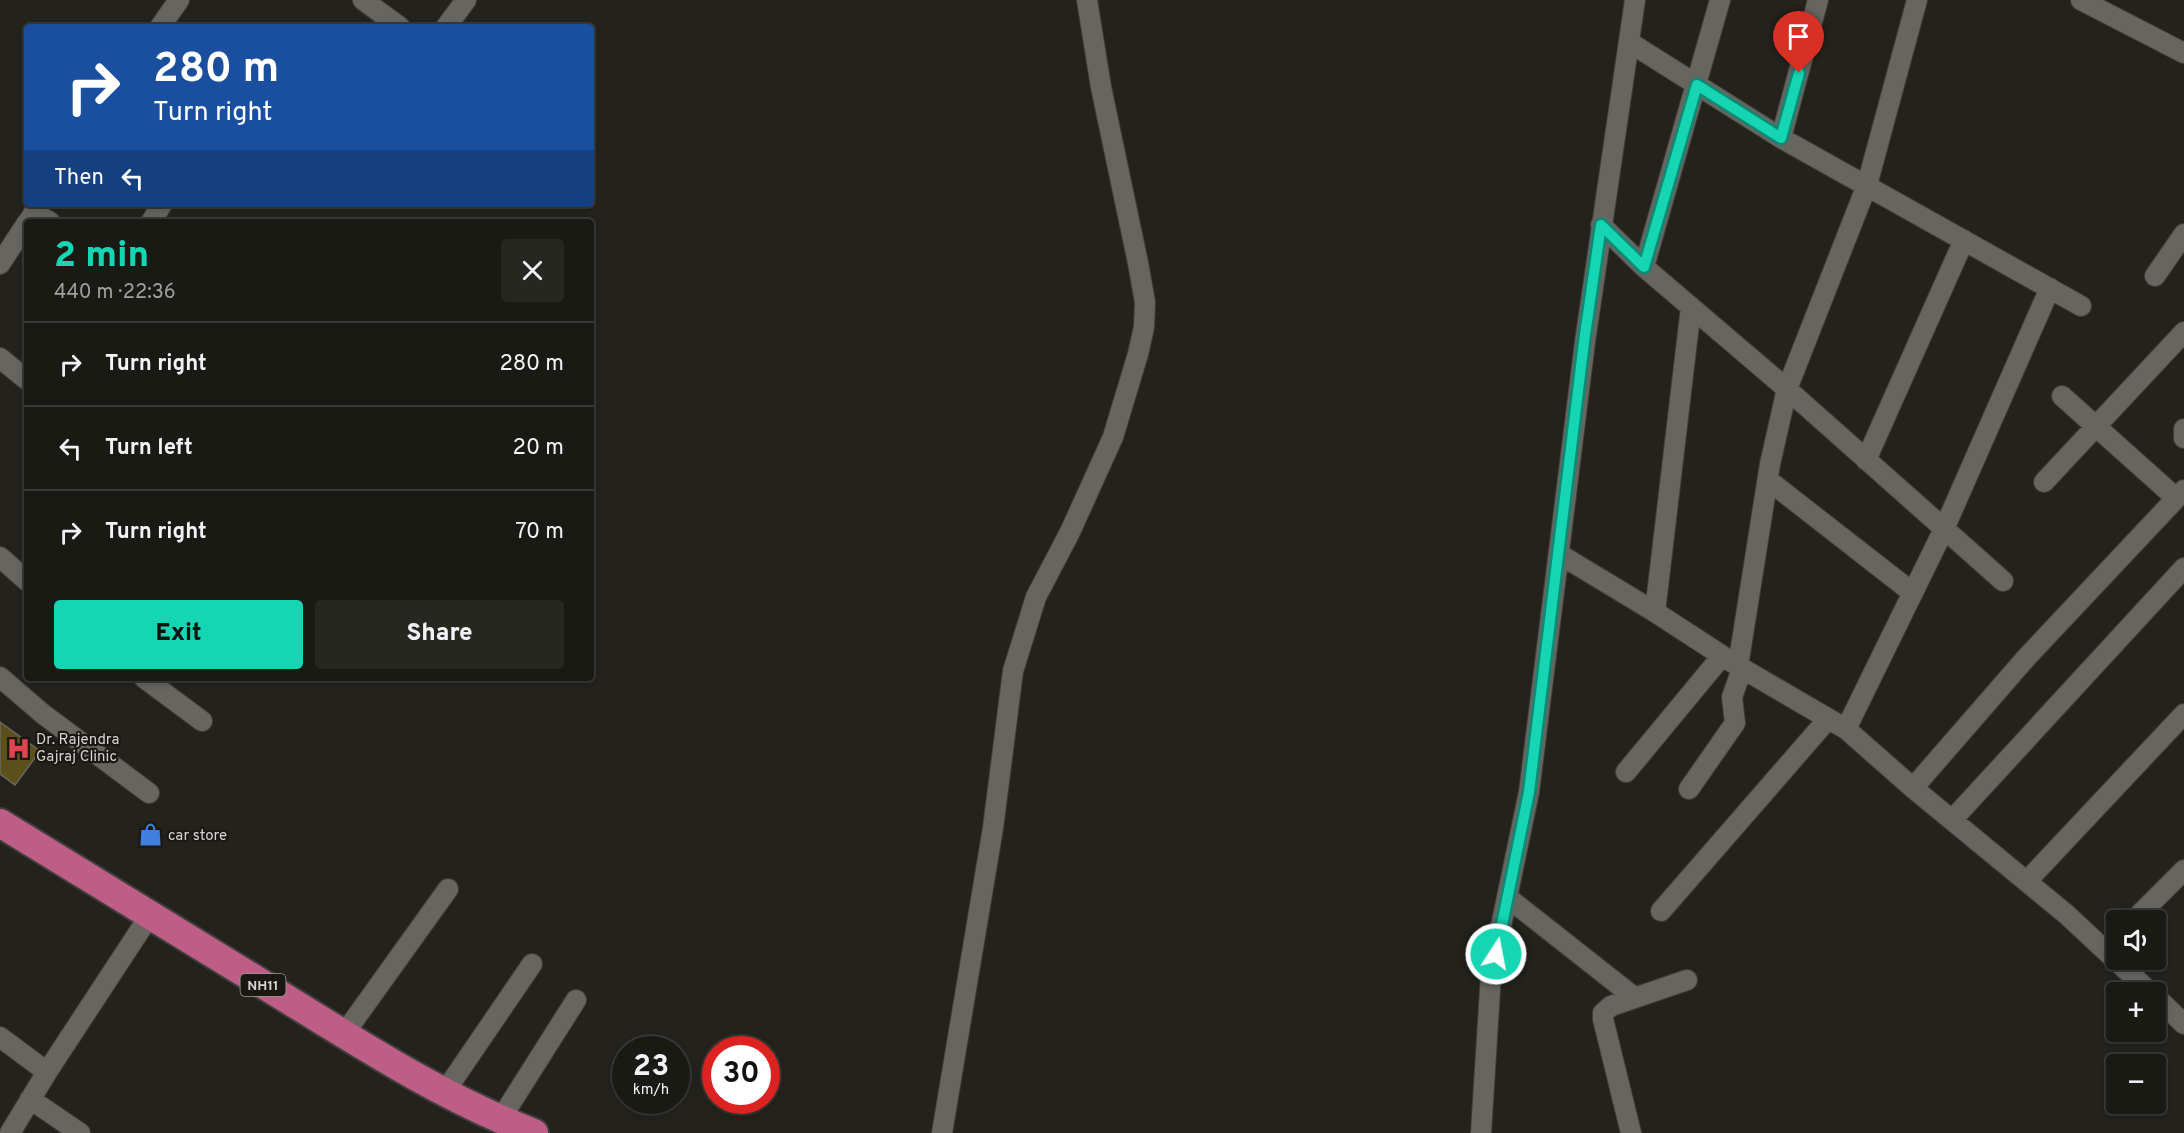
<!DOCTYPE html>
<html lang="en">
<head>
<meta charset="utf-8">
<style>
  body { margin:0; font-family:Overpass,sans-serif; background:#272722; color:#f1f3f6; height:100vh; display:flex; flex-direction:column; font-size:22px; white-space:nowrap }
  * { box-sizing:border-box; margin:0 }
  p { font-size:20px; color:#9fa1a0 }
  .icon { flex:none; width:33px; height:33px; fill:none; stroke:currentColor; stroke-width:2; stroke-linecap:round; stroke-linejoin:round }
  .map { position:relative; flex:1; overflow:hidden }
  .side { position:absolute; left:24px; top:219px; width:570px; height:462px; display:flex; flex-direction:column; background:#1a1a15; border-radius:6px; box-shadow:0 3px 9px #0003,0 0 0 2px #383834 }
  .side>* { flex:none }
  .guide { position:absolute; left:24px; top:24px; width:570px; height:183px; border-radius:6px; box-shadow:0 3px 9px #0003,0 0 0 2px #383834; background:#1a4fa0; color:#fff; overflow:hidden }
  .buttons { position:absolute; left:2106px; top:910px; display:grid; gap:12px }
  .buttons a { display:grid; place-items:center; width:60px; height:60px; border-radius:6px; background:#1a1a15; box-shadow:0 3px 9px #0003,0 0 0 2px #383834; font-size:30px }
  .speed { position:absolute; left:612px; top:1036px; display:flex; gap:12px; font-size:30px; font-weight:700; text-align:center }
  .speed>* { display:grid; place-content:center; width:78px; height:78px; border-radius:50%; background:#1a1a15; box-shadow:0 3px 9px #0003,0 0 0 2px #383834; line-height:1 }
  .speed small { font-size:15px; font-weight:400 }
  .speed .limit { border:9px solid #d22; background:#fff; color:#111 }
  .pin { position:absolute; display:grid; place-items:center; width:51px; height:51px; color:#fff; margin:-62px -26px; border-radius:50% 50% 50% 0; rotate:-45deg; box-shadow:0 0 6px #0007 }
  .pin .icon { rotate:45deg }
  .me { position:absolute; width:66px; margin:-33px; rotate:11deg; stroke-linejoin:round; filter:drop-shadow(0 0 4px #0008) }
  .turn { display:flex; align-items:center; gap:21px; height:126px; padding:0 30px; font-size:27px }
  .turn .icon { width:78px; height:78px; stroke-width:2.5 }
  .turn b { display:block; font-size:42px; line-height:51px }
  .then { display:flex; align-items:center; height:57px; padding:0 30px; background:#0003; gap:12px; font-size:22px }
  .round { display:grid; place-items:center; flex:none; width:63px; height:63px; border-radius:6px; background:#272722 }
  .headline { display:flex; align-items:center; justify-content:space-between; height:102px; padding:0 30px }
  h1 { font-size:36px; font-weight:800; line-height:45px; color:#16d5b3 }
  .primary-button { display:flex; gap:12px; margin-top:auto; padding:12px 30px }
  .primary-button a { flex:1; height:69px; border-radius:6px; background:#16d5b3; color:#111; font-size:24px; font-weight:800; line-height:69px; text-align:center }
  .primary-button a+a { background:#272722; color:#f1f3f6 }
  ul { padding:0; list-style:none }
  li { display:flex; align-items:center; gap:18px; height:84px; padding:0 30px; border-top:2px solid #383834 }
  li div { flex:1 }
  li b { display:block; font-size:22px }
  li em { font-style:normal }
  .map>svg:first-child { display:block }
</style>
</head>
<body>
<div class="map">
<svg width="2184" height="1133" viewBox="0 0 2184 1133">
  <rect width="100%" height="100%" fill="#23221c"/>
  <path fill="#5b5019" stroke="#6a6862" stroke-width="1.5" d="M0 722 40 751 15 785 0 774Z"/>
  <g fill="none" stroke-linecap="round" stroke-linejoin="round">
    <defs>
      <path id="minor" d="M363 0 400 27
        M2081 0 2184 53
        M160 27 179 0
        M446 27 466 0
        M1629 42 1781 138 2081 306
        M1781 138 1818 0
        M34 212 50 222
        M28 222 40 204
        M151 222 162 204
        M1601 225 1644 267 1787 389 2003 581
        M0 264 27 223
        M1644 267 1720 0
        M2155 276 2184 234
        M0 358 27 380
        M2062 396 2176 498
        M2184 429V438
        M1866 460 1964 240
        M1768 480 1913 593
        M2044 482 2184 332
        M1559 554 1655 612 1738 666 1846 729 1913 788 2066 914 2151 993
        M0 557 27 581
        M1655 612 1691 307
        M1738 666 1770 464 1787 389 1867 185 1917 0
        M0 677 43 714 149 793
        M144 678 202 721
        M1846 729 1944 529 2050 288
        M1626 772 1722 656
        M1913 788 2026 658 2184 490
        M1689 789 1735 723 1732 697 1742 669
        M1952 820 2184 568
        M2027 881 2184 714
        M1507 897 1634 997
        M1661 911 1828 719
        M2133 921 2184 870
        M2156 997 2184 1024
        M344 1034 448 889
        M0 1037 47 1072
        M444 1093 532 964
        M30 1099 80 1133
        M500 1120 576 1000
        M10 1133 47 1072 150 915
        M942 1133 993 828 1013 671 1036 597 1070 532 1113 437 1138 354 1144 327 1145 302 1138 263 1101 87 1087 0
        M1481 1133 1491 974 1529 792 1585 342 1635 0
        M1631 1133 1603 1019V1013L1611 1006 1687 980"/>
      <path id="highway" d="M0 823C96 882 191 940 287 999 366 1048 446 1099 534 1133"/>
    </defs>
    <use href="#minor" stroke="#403f3c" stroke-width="22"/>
    <use href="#highway" stroke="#403f3c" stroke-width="32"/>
    <use href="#minor" stroke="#67655f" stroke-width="20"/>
    <use href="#highway" stroke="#be5e87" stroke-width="28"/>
  </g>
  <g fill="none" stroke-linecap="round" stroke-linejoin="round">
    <defs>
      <path id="route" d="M1496 954 1529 792 1584 342 1601 225 1644 267 1697 85 1781 138 1799 73"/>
    </defs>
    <use href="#route" stroke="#0e8a74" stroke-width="15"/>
    <use href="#route" stroke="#16d5b3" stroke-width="10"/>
  </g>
  <defs>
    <symbol id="hospital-bare" viewBox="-9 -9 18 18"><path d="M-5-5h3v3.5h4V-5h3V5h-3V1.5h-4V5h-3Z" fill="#e0444e" stroke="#1a1813" stroke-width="2.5" paint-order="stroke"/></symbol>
    <symbol id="shop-bare" viewBox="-9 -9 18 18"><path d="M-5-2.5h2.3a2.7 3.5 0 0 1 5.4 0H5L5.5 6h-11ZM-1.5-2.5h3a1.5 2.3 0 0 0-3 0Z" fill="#3f7fe0" stroke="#1a1813" stroke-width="2.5" paint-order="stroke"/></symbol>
  </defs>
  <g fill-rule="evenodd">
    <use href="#hospital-bare" x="2" y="732" width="33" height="33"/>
    <use href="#shop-bare" x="134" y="818" width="33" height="33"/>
  </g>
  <g text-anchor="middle" stroke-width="4.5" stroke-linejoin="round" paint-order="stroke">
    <rect fill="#1a1813" stroke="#9d9c98" stroke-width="1.5" x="240.5" y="974" width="45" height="22" rx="4.5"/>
    <g font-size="14" font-weight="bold" fill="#d5d4d1">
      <text x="263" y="990">NH11</text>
    </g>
    <g font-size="15" fill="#d5d4d1" stroke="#1a1813" text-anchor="start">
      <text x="36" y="744">Dr. Rajendra<tspan x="36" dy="17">Gajraj Clinic</tspan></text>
      <text x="168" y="840">car store</text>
    </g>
  </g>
</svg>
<div class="buttons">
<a><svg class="icon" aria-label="sound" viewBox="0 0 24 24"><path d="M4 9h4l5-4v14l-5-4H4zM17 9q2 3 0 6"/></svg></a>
<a>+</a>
<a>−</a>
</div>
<div class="speed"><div>23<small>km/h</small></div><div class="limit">30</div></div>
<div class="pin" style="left:1799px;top:73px;background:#d93025"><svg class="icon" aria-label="arrive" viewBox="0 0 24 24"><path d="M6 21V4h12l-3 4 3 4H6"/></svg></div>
<svg class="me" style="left:1496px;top:954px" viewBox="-20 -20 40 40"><circle r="17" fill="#16d5b3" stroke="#fff" stroke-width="3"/><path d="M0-11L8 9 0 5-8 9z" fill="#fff"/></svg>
<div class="guide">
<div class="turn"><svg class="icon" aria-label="right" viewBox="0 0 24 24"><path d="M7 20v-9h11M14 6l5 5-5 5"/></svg><div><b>280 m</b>Turn right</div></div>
<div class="then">Then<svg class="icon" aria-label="left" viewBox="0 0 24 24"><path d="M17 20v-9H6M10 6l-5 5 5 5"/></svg></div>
</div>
<section class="side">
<div class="headline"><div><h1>2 min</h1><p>440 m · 22:36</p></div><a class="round"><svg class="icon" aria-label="close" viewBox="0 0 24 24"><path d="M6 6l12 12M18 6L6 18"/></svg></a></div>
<ul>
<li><svg class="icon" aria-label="right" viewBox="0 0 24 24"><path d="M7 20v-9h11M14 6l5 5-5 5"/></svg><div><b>Turn right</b></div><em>280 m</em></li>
<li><svg class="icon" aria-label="left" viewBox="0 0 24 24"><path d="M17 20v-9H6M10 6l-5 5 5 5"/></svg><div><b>Turn left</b></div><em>20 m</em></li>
<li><svg class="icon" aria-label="right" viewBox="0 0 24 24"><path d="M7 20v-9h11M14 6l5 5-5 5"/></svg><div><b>Turn right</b></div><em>70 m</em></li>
</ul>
<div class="primary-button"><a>Exit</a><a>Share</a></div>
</section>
</div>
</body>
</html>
